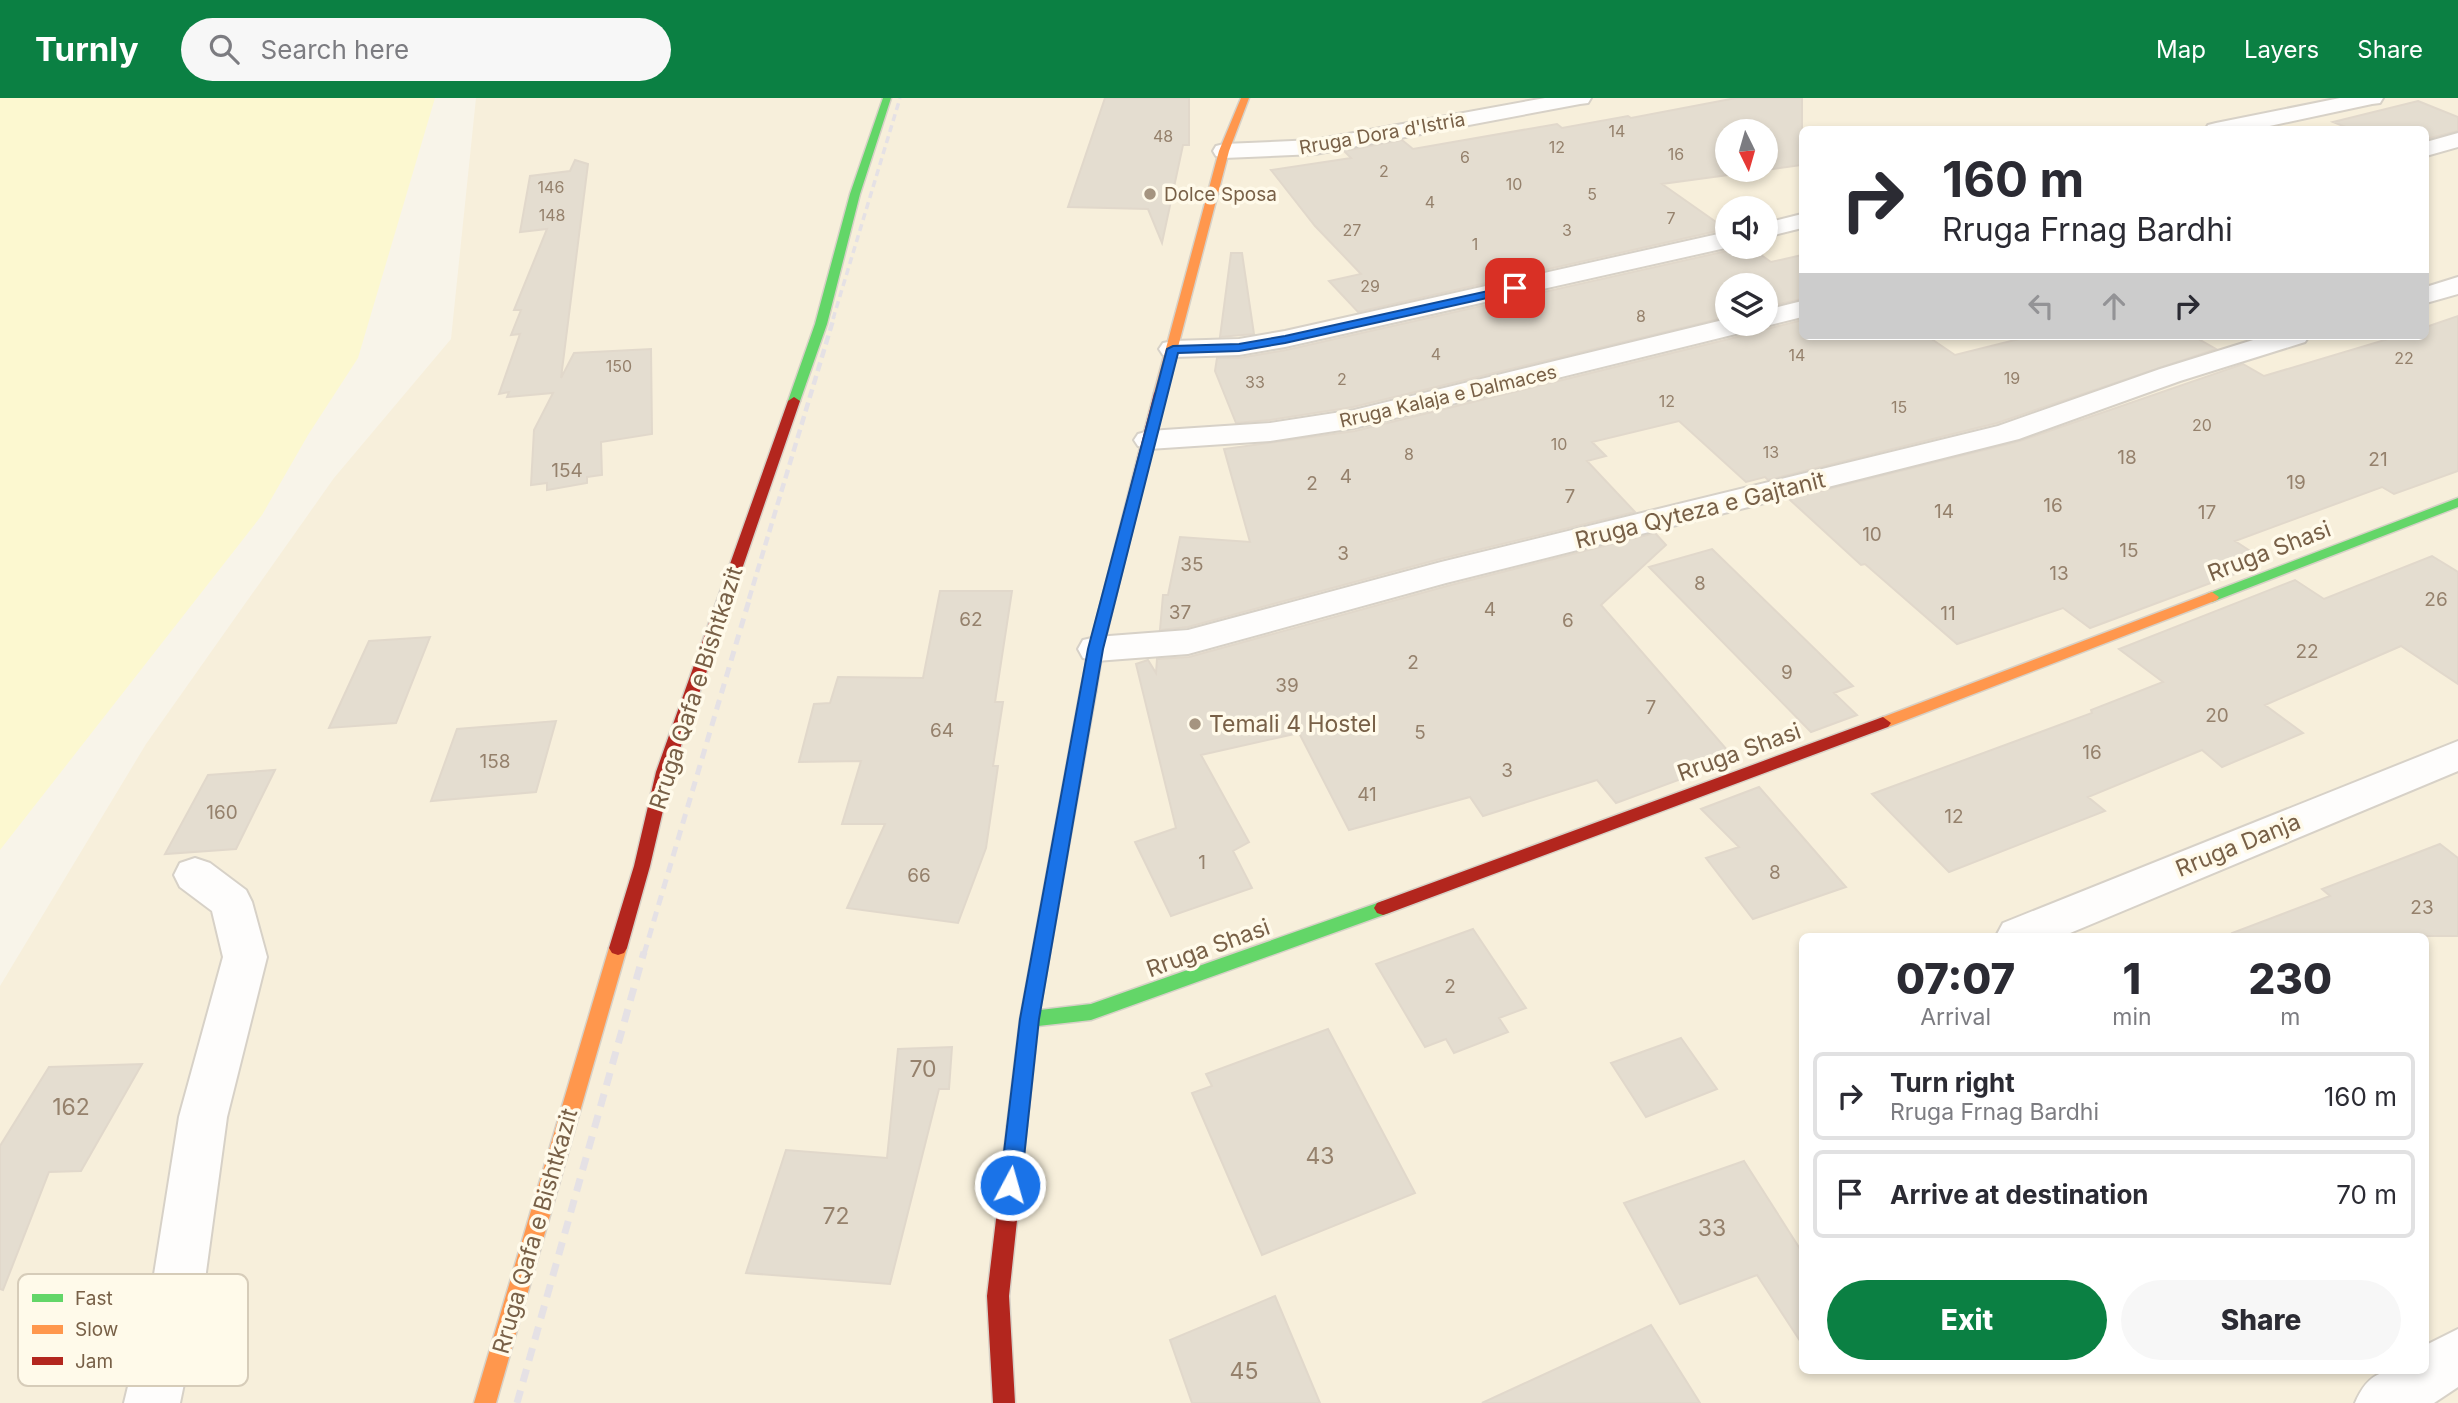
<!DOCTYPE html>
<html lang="en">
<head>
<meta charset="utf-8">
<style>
  body { margin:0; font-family:Inter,sans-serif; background:#f7f7f7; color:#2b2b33; height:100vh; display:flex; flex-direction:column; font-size:26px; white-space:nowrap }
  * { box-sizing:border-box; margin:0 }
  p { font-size:23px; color:#7c7c81 }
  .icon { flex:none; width:38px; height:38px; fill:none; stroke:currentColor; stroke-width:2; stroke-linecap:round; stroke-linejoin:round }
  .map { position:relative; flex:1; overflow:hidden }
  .drawer { position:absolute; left:1799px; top:835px; width:630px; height:441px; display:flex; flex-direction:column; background:#fff; border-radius:10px; box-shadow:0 4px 10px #0003 }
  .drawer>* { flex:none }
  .guide { position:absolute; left:1799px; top:28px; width:630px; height:214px; border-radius:10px; box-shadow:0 4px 10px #0003; background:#fff; color:#2b2b33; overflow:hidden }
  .needle { width:46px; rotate:175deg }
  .fabs { position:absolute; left:1715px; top:21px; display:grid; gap:14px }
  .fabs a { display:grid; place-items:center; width:63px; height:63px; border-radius:50%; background:#fff; box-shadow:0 4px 10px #0003; font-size:35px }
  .pin { position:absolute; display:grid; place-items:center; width:60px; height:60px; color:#fff; margin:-30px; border-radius:14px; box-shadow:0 4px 10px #0006 }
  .me { position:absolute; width:77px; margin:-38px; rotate:6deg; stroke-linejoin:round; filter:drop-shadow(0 0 5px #0008) }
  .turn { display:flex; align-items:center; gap:24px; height:147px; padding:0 28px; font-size:32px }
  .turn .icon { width:91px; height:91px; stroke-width:2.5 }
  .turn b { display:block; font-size:49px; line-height:60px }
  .lanes { display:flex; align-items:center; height:66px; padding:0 28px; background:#0003; justify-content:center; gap:35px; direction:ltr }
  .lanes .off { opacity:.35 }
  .eta { display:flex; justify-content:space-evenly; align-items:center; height:119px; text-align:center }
  .eta b { font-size:42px; font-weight:800; line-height:49px }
  .button { display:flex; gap:14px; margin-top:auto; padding:14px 28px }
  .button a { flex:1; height:80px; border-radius:42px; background:#0b8043; color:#fff; font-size:28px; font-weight:800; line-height:80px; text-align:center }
  .button a+a { background:#f7f7f7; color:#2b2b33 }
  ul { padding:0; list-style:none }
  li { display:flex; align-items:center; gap:21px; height:88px; margin:0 14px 10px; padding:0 14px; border:4px solid #e1e1e2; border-radius:10px }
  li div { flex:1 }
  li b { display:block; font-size:26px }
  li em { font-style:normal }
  header { display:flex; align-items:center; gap:42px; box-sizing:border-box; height:98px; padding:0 35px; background:#0b8043; color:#fff }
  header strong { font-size:33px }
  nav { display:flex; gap:38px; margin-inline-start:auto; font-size:24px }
  .search { width:490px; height:63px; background:#f7f7f7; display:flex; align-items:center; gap:18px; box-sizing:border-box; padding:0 24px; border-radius:38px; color:#7c7c81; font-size:26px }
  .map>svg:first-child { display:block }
</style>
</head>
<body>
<header>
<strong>Turnly</strong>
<div class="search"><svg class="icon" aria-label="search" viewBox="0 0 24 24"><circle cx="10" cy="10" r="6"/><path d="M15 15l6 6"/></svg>Search here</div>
<nav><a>Map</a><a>Layers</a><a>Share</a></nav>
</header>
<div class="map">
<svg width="2458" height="1305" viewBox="0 0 2458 1305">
  <rect width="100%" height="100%" fill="#f8f4e9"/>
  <path fill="#f7efdb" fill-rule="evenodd" d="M476 0H2458V1305H0V888L146 646 334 380 451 241ZM1802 32H2426V238H1802ZM1727 33H1766V72H1727ZM1727 110H1766V149H1727ZM1727 187H1766V226H1727ZM1802 838H2426V1272H1802Z"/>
  <path fill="#fcf8d0" d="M0 0H435L358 260 308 337 262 417 0 752Z"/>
  <path fill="#e4ddd0" stroke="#e1d8cb" stroke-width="2" fill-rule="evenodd" d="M1105 0H1189V47H1183L1162 145 1148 111 1068 109Z
    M1736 0H1802V67L1662 86 1726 131 1358 214 1329 183 1361 176 1315 128 1271 72 1351 60 1344 53 1402 42 1413 51 1557 26 1562 30 1628 18 1631 20ZM1727 33H1766V72H1727Z
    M2418 3 2458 19V33L2426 41V32H2353L2333 24Z
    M575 62 588 66 561 280 574 255 651 251 652 336 601 344 602 377 587 379V385L547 392V385L531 387 534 332 553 295 507 299 509 294 499 296 520 236 511 237 521 212H514L547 131 520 134 530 78 570 73Z
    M1733 149H1750L1771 164 1802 157V201L1766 209V187H1727V219L1353 309 1270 322 1236 325 1215 273 1217 260H1239L1286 252 1731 152Z
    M1231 155H1242L1254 236 1220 239Z
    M2458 218V373L2394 396 2382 389 2235 443 2267 464 2090 530 2063 510 1957 546 1865 466 1861 467 1789 401 2020 343 2243 266 2264 278 2398 238H2426V229Z
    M1802 222V238H1927L1955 257 2031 238H2193L2216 251 1997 325 1768 382 1765 379 1746 384 1679 323 1592 344 1606 358 1587 363 1635 414 1440 461 1188 529 1160 532 1163 497H1168L1180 439 1250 444 1224 351 1355 333 1753 235 1757 229 1767 231Z
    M1655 435 1666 447 1601 507 1735 661 1616 705 1597 682 1483 718 1470 699 1349 732 1299 635 1201 657 1249 744 1233 753 1252 790 1171 818 1135 744 1176 730 1136 566 1148 562 1156 575 1157 561 1189 559 1447 488Z
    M1712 451 1853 588 1834 595 1857 617 1811 634 1649 469Z
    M2432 458 2458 474V586L2401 548 2265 607 2303 635 2222 669 2202 652 2088 699 2105 713 1949 774 1872 696 2092 615 2091 612 2163 584 2119 551 2295 482 2324 501Z
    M940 493H1012L995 604H1003L993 668H998L986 750 958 825 847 810 885 726H842L861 663 799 664 814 606 830 605 838 579 923 580Z
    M430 539 396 625 329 630 369 543Z
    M556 623 536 694 431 703 457 631Z
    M275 672 236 751 165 756 208 677Z
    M1759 689 1800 736 1846 789 1753 821 1706 760 1739 749 1701 711Z
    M2440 746 2458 760V838H2233L2232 835 2330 798 2322 791Z
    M1473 831 1526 910 1499 920 1508 934 1454 955 1446 941 1425 949 1376 866Z
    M1328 931 1415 1095 1262 1157 1192 995 1212 988 1206 976Z
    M1681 940 1717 991 1646 1019 1611 965Z
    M952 949 949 991H939L890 1186 746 1175 786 1052 887 1060 898 951Z
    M142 966 81 1073 49 1074 3 1192 0 1191V1048L49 969Z
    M1744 1063 1802 1154V1246L1757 1177 1680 1206 1624 1105Z
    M1275 1198 1320 1305H1192L1170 1242Z
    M1651 1227 1700 1305H1482Z"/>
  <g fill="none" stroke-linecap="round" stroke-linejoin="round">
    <defs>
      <path id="street" d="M1545 0H1591L1588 5 1580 6 1315 56 1224 60 1216 58 1213 53 1216 48 1224 46 1315 42Z
        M2340 0H2383L2380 5 2372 6 2251 32H2205L2208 27 2216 25Z
        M2458 35V49L2426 58V44Z
        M1802 116V130L1766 139V125Z
        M1727 134V149H1730L1285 249 1239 257 1173 259 1163 257 1159 251 1163 245 1173 243 1239 241 1285 233Z
        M2458 179V196L2426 205V189Z
        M1802 203V219L1766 228 1756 226H1766V212Z
        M1727 221V226H1756L1752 232 1354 330 1270 343 1149 351 1138 348 1134 342 1138 336 1149 333 1270 325 1354 312Z
        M2266 238H2309L2305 244 2180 283 2019 341 1446 485 1188 556 1096 563 1083 560 1078 551 1083 542 1096 539 1188 532 1441 464 1998 328 2160 271Z
        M2458 643V673L2063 838H1996L2003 825Z
        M195 760 210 765 246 792 252 804 267 859 227 1019 204 1189 180 1305H124L152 1189 179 1019 223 859 212 813 180 789 174 777 180 765Z
        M2458 1231V1289L2434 1305H2355C2371 1268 2390 1272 2426 1272V1247Z"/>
      <path id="fast" d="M883 0H891L860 96 827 226 800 303 794 307 790 306 788 303 815 226 850 96Z
        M2458 400V409L2217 502 2212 504 2205 499 2207 496Z
        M1088 589 1096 594 1040 912 1091 906 1383 803 1389 805 1392 810 1389 815 1091 922 1038 928 1027 1028 1024 1034 1017 1037 1010 1034 1007 1028 1020 921 1080 594Z"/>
      <path id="slow" d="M1241 0H1249L1229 53 1166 295 1160 299 1156 298 1154 295 1219 53Z
        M2212 494 2219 499 2217 502 1888 629H1878L1875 625 1878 621Z
        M618 843 624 845 627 850 496 1305H474L609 850 612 845Z"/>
      <path id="jam" d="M1160 291 1166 295 1103 551 1096 594 1088 599 1080 594 1089 551 1154 295Z
        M794 299 800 303 672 674 650 768 627 850 624 855 618 857 612 855 609 850 634 768 656 674 788 303Z
        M1883 619 1891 625 1888 629 1389 815 1383 817 1377 815 1374 810 1377 805Z
        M1017 1019 1024 1022 1027 1028 1009 1198 1015 1305H993L987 1198 1007 1028 1010 1022Z"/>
    </defs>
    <use href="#street" stroke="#d7d1c7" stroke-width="4"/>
    <use href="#fast" stroke="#d7d1c7" stroke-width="3"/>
    <use href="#slow" stroke="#d7d1c7" stroke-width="3"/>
    <use href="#jam" stroke="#d7d1c7" stroke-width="3"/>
    <use href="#street" fill="#fefdfc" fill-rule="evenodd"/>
    <use href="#fast" fill="#63d668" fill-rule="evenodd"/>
    <use href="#slow" fill="#ff974d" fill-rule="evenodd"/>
    <use href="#jam" fill="#b3261e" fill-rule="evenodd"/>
    <path stroke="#e5e1e5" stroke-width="3.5" stroke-dasharray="7 4.5" stroke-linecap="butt" d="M833 221 900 0"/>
    <path stroke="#e5e1e5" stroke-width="4.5" stroke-dasharray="9 5" stroke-linecap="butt" d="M749 501 834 219"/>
    <path stroke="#e5e1e5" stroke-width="5" stroke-dasharray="10 7" stroke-linecap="butt" d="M644 856 750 499"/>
    <path stroke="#e5e1e5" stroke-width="7" stroke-dasharray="13 9" stroke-linecap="butt" d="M517 1305 644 854"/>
  </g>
  <path fill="#1a73e8" stroke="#114b97" stroke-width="2" d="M1515 187 1520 190 1519 193 1285 245 1239 253 1178 255 1103 551 1039 921 1021 1087 1018 1094 1010 1097 1003 1094 1000 1087 1020 921 1088 551 1167 251 1173 248 1239 246 1285 238Z"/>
  <g fill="#a59480" stroke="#fffaea" stroke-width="2.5">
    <circle cx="1150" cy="96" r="7"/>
    <circle cx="1195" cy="626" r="7"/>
  </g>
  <g text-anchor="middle" stroke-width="7" stroke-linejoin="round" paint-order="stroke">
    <g font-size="16" fill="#95816c">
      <text x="1617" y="39">14</text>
      <text x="1163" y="44">48</text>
      <text x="1557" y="55">12</text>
      <text x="1676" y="62">16</text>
      <text x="1465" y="65">6</text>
      <text x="1384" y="79">2</text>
      <text x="1514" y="92">10</text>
      <text x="551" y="95">146</text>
      <text x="1592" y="102">5</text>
      <text x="1430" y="110">4</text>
      <text x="552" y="123">148</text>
      <text x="1671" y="126">7</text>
      <text x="1352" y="138">27</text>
      <text x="1567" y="138">3</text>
      <text x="1475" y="152">1</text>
      <text x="1370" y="194">29</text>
      <text x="1641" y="224">8</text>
      <text x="1436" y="262">4</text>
      <text x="1797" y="263">14</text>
      <text x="2404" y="266">22</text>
      <text x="619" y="274">150</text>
      <text x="2012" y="286">19</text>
      <text x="1342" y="287">2</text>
      <text x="1255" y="290">33</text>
      <text x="1667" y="309">12</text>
      <text x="1899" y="315">15</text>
      <text x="2202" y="333">20</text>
      <text x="1559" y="352">10</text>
      <text x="1771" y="360">13</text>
      <text x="1409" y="362">8</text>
    </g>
    <g font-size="19" fill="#786047" stroke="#fffaea">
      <text transform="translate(1382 35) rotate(-10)" y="7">Rruga Dora d'Istria</text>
      <text transform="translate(1448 298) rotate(-13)" y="7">Rruga Kalaja e Dalmaces</text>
    </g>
    <g font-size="19" fill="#786047" stroke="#fffaea" text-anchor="start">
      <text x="1164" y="103">Dolce Sposa</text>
    </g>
    <g font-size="19" fill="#95816c">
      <text x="2127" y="366">18</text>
      <text x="2378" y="368">21</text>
      <text x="567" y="379">154</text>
      <text x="1346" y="385">4</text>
      <text x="2296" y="391">19</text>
      <text x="1312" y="392">2</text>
      <text x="1570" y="405">7</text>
      <text x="2053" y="414">16</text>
      <text x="1944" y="420">14</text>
      <text x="2207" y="421">17</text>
      <text x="1872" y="443">10</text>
      <text x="2129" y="459">15</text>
      <text x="1343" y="462">3</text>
      <text x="1192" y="473">35</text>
      <text x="2059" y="482">13</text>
      <text x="1700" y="492">8</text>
      <text x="2436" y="508">26</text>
      <text x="1490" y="518">4</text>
      <text x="1180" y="521">37</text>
      <text x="1948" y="522">11</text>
      <text x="971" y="528">62</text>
      <text x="1568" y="529">6</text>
      <text x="2307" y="560">22</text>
      <text x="1413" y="571">2</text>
      <text x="1787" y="581">9</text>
      <text x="1287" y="594">39</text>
      <text x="1651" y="616">7</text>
      <text x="2217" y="624">20</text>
      <text x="942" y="639">64</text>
      <text x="1420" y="641">5</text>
      <text x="2092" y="661">16</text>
      <text x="495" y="670">158</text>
      <text x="1507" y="679">3</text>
      <text x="1367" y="703">41</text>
      <text x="222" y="721">160</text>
      <text x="1954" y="725">12</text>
      <text x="1202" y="771">1</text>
      <text x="1775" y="781">8</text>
      <text x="919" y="784">66</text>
      <text x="2422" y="816">23</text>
      <text x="1450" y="895">2</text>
    </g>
    <g font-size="23" fill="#786047" stroke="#fffaea">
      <text transform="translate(1700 412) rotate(-14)" y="8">Rruga Qyteza e Gajtanit</text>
      <text transform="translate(2269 453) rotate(-21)" y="8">Rruga Shasi</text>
      <text transform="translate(696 590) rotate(-72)" y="8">Rruga Qafa e Bishtkazit</text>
      <text transform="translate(1739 654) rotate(-20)" y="8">Rruga Shasi</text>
      <text transform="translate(2238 747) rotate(-22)" y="8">Rruga Danja</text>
      <text transform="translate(1208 850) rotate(-20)" y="8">Rruga Shasi</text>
      <text transform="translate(535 1133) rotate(-74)" y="8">Rruga Qafa e Bishtkazit</text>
    </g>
    <g font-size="23" fill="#786047" stroke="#fffaea" text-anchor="start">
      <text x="1209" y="634">Temali 4 Hostel</text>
    </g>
    <g font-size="23" fill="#95816c">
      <text x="923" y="979">70</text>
      <text x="71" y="1017">162</text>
      <text x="1320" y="1066">43</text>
      <text x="836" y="1126">72</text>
      <text x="1712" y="1138">33</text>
      <text x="1244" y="1281">45</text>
    </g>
  </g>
  <rect x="18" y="1176" width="230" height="112" rx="10" fill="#fffaea" stroke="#d6ccb9" stroke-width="2"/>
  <rect x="32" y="1196" width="31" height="8" fill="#63d668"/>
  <rect x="32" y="1227" width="31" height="9" fill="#ff974d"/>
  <rect x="32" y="1259" width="31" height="8" fill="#b3261e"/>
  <g font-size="19" fill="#786047">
    <text x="75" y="1207">Fast</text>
    <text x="75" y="1238">Slow</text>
    <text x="75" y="1270">Jam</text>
  </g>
</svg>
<div class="fabs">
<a><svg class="needle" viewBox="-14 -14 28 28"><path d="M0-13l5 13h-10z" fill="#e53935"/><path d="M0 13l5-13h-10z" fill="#7c7c81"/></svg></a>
<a><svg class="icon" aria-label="sound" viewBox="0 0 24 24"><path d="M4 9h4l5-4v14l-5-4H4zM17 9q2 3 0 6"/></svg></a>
<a><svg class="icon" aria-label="layers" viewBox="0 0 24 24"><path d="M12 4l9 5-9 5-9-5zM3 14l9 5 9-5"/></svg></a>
</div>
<div class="pin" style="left:1515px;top:190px;background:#d93025"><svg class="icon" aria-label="arrive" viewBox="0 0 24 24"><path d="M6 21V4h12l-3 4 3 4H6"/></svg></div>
<svg class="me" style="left:1010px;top:1087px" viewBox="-20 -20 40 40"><circle r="17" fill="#1a73e8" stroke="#fff" stroke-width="3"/><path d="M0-11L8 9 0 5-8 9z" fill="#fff"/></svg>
<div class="guide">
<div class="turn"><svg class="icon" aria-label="right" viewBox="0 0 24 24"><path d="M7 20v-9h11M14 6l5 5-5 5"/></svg><div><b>160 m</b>Rruga Frnag Bardhi</div></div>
<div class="lanes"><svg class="icon off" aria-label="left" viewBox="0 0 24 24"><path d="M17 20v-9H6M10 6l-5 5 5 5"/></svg><svg class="icon off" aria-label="ahead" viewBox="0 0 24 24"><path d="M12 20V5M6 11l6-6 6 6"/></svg><svg class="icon" aria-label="right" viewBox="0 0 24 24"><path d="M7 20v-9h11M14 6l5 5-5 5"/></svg></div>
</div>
<section class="drawer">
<div class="eta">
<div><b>07:07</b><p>Arrival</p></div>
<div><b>1</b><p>min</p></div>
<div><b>230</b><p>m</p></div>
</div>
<ul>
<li><svg class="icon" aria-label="right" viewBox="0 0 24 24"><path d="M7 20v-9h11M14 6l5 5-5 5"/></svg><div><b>Turn right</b><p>Rruga Frnag Bardhi</p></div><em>160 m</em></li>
<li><svg class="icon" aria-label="arrive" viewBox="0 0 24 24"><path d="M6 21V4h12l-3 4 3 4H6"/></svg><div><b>Arrive at destination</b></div><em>70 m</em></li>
</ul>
<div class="button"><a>Exit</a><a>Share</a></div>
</section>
</div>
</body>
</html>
